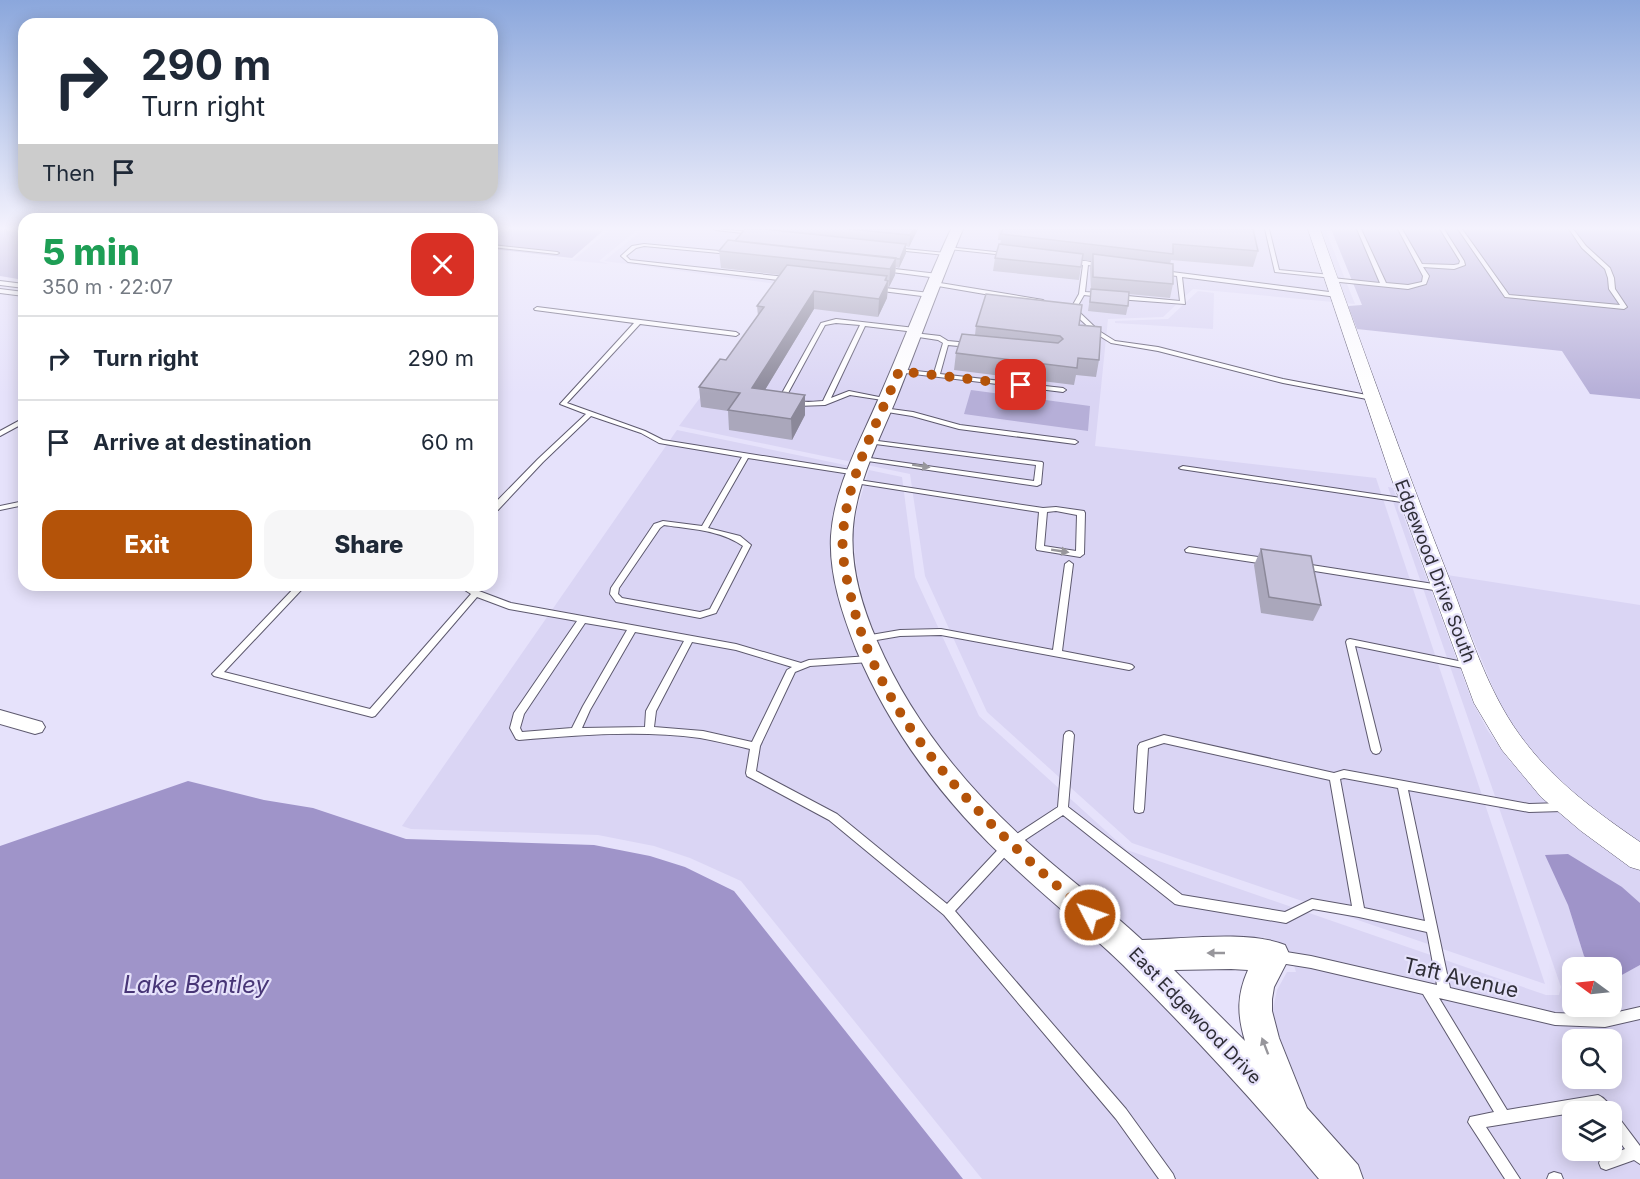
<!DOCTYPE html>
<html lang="en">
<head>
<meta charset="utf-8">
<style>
  body { margin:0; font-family:Inter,sans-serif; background:#f6f6f7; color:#1f2937; height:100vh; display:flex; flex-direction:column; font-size:22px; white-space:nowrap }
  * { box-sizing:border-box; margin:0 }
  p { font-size:20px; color:#747a83 }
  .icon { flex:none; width:33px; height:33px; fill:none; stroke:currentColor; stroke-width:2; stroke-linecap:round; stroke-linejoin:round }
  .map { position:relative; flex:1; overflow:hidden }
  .details { position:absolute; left:18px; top:213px; width:480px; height:378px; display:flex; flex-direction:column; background:#fff; border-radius:18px; box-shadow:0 3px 15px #0003 }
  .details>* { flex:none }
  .hud { position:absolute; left:18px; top:18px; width:480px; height:183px; border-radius:18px; box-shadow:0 3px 15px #0003; background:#fff; color:#1f2937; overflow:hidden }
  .needle { width:39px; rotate:285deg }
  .fabs { position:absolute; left:1562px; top:957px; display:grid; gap:12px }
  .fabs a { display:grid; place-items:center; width:60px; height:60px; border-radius:12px; background:#fff; box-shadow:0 3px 15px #0003; font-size:30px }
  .pin { position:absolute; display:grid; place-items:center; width:51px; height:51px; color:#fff; margin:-26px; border-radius:12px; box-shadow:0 3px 9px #0006 }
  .me { position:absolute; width:66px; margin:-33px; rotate:311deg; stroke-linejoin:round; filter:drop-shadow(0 0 4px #0008) }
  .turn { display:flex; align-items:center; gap:21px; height:126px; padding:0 24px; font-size:27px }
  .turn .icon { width:78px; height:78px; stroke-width:2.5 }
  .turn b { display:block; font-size:42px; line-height:51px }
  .then { display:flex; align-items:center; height:57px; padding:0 24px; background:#0003; gap:12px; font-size:22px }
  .round { display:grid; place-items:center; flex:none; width:63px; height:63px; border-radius:18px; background:#f6f6f7 }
  .overview { display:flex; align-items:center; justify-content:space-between; height:102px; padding:0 24px }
  h1 { font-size:36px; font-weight:800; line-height:45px; color:#1e9e55 }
  .button { display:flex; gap:12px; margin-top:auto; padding:12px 24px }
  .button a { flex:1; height:69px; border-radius:18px; background:#b45309; color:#fff; font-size:24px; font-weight:800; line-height:69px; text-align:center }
  .button a+a { background:#f6f6f7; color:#1f2937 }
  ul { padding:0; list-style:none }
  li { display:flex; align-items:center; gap:18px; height:84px; padding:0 24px; border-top:2px solid #e0e1e3 }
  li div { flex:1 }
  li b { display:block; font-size:22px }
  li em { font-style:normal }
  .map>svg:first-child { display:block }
</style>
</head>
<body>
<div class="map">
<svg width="1640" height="1179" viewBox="0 0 1640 1179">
  <rect width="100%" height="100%" fill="#e6e2fb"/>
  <path fill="#dad5f4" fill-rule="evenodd" d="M611 229H638L599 261 609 264 492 253 573 260Z
    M644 229H1325L1355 304 1193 289 1163 317 1108 319 1095 446 1376 478 1545 984 1132 843 987 712 925 576 910 474 679 426 784 285 604 261Z
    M1198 291 1214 293 1213 329 1115 323V321L1168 319Z
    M677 430 850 466 835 573 843 613 860 661 895 726 941 788 1122 961 1127 971H1133L1276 1122 1282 1138H1289L1323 1179H982L741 881 690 858 654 846 598 835 411 829 402 826Z
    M869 470 902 477 915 577 979 716 1127 850 1546 995H1559L1561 987 1388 487 1393 488 1472 701 1488 731 1509 760 1553 805 1640 870V903L1622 887 1568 905 1584 956 1593 967 1572 968V1006H1611V981L1640 965V1179H1365L1311 1116 1274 1024 1273 1009 1277 990 1287 972H1296L1293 962 1297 956 1289 951 1286 944 1274 943 1264 937 1261 942H1141L1021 838 964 779 919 721 884 657 866 612 857 573 853 536 857 509ZM1572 1040H1611V1078H1572ZM1572 1112H1611V1150H1572Z
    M1447 575 1640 605V845L1575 798 1535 758 1517 733 1500 705Z"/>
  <path fill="#b6afd8" d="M0 229H24V280L0 276Z
    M492 229H605L572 258 492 249Z
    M1331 229H1640V399L1590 394 1562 351 1357 329 1348 306 1362 305Z
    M971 390 1090 406 1088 431 964 414Z"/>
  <path fill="#9f94c9" d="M188 781 264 800 313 808 406 839 594 845 650 856 685 867 734 891 963 1179H0V846Z
    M1568 854 1622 887 1640 903V965L1611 981V968L1593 967 1584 956 1568 905 1545 855Z"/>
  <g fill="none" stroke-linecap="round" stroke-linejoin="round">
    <defs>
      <path id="service" d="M714 229 752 232 754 233 752 234 716 230Z
        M1265 229H1269L1279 270 1331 275 1333 276V278L1275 272Z
        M1357 229H1361L1386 283 1408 285 1422 282 1423 276 1398 229H1402L1422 264 1454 265 1459 264 1460 261 1440 229H1444L1464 261 1465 265 1454 269 1423 267 1429 276 1426 284 1408 289 1330 281V279L1332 278 1380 283Z
        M1458 229H1462L1509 295 1620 305 1609 289 1608 278 1605 269 1582 248 1569 229H1573L1586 246 1610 268 1614 278 1615 289 1627 307 1624 309 1505 297Z
        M644 244 730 252 732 253 730 254 644 246 636 248 626 256 630 260 786 277 789 279 786 281 628 262 621 256 632 246Z
        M492 245 557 252 559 253 557 254 492 247Z
        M947 247 1005 253 1007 254 1005 255 949 249 947 248Z
        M894 248 946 253 948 254 946 255 896 250 894 249Z
        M1069 261H1086L1103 265 1100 267 1088 265 1085 292 1101 293 1104 295 1101 297 1084 295 1076 309 1099 331 1115 341 1158 347 1283 379 1372 396 1375 398 1372 400 1283 383 1158 351 1111 343 1095 333 1070 310 1079 294 1083 265 1069 263Z
        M886 268 938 274 941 276 938 278 884 271 883 270Z
        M1164 271 1337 293 1340 295 1337 297 1182 277 1185 304 1117 299 1114 297 1117 295 1180 301 1177 276 1162 274V272Z
        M0 281 24 284V288L0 285Z
        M934 282 1043 300 1046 302 1043 304 932 285V283Z
        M876 287 930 293 933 295 930 297 874 290 873 289Z
        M0 289 24 292V296L0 293Z
        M537 307 736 332 739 334 736 336 640 324 567 403 645 431 663 440 857 471 861 473 857 475 748 458 708 528 740 536 751 545 716 613 700 618 616 602 610 594 611 588 654 524 663 521 702 526 742 457 659 443 641 433 591 416 543 462 498 510H492V506L538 459 586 414 560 404 634 323 535 310 534 309ZM664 525C690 529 721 530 743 546L710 609 700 612 622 598 618 594 619 588 660 528Z
        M836 319 915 328 918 330 915 332 865 326 831 398 849 391 889 399V401L850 395 825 405 797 406 785 400 781 395 821 323ZM836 323 860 325 823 401C810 402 797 404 787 395L825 325Z
        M914 333 940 336 948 341 969 343 972 345 969 347 948 345 940 374 1063 388 1066 390 1063 392 897 372V370L899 369 934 373 943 343 938 340 912 336V334Z
        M883 408 913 412 960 425 1075 440 1078 442 1075 444 959 429 912 416 881 411 880 410Z
        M24 418V423L0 436V431Z
        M870 440 1042 462 1043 463 1041 484 1037 486 861 460 860 459 863 457 1034 481 1036 465 868 443 867 442Z
        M1183 466 1408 499 1412 501 1408 503 1181 469 1179 468Z
        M852 479 1043 508 1056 507 1084 511 1085 513 1084 554 1080 557 1037 550 1036 548 1039 512 855 483H852L851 481ZM1056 511 1077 515 1076 551 1044 546 1047 512Z
        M24 501V505L0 510V506Z
        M1189 547 1265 558 1269 561 1265 564 1186 552 1185 550Z
        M1069 561 1073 564 1062 651 1129 664 1132 665 1134 667 1132 669 1129 670 941 635 900 636 865 642 862 641 861 639 862 637 865 636 900 630 941 629 1053 650 1065 564Z
        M1305 564 1440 585 1444 588 1440 591 1302 569 1301 567 1302 565Z
        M297 585H306L224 672 370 709 471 594 457 585H468L479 591 511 603 736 644 801 663 809 660 870 656 873 657 874 659 873 661 870 662 810 666 795 672 760 746 756 771 837 814 947 904 1006 841 1058 807 1064 735 1066 732 1069 731 1072 732 1074 735 1068 807 1182 895 1285 912 1312 899 1352 906 1330 780 1164 743 1148 748 1144 809 1143 812 1139 813 1135 812 1134 809 1138 746 1140 743 1164 735 1334 773 1344 770 1529 804 1562 803 1566 804 1567 807 1566 810 1562 811 1529 812 1408 790 1450 988 1555 1013 1605 1015 1640 1007V1019L1605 1027 1555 1025 1439 998 1507 1110 1598 1095C1605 1098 1610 1105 1612 1112L1616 1114 1640 1146V1164L1634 1160 1606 1170 1601 1168 1599 1163 1601 1158 1625 1149 1611 1130V1112H1597L1595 1109 1572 1112V1113L1486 1127 1520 1179H1505L1468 1122 1470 1117 1494 1112 1423 994 1311 968 1280 963 1276 961 1274 957 1276 953 1280 951 1311 956 1437 985 1427 932 1359 917 1313 909 1286 923 1179 905 1175 904 1063 815 1014 847 955 911 1126 1109 1173 1174 1175 1179H1159L1116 1119 944 915 829 820 747 776 746 773 750 749C733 745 717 741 700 738 640 730 579 735 519 740L516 739 510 728 514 713 577 621 509 609 477 597 375 716 372 717 214 676 212 674 214 672ZM585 623 627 630 583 706 572 728 522 732 520 728 524 714ZM635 632 684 641 646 711 645 727 582 728 590 710ZM692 642 736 650 792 667 787 670 752 742 703 731 654 727 656 711ZM1344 778 1398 788 1425 921 1364 908 1340 779Z
        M1350 639 1468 663 1471 664 1473 666 1471 668 1468 669 1355 646 1381 750 1379 753 1376 754 1373 753 1371 750 1346 642 1347 640Z
        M1554 1172 1561 1174 1563 1179H1547L1549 1174Z"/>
      <path id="minor" d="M0 710 42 722 45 727 42 732 35 734 0 724Z"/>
      <path id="tertiary" d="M1308 229H1320C1362 346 1403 462 1449 578 1469 631 1486 688 1519 734 1552 780 1595 811 1640 842V870L1630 867 1581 831 1541 797 1502 750 1474 703 1391 477Z"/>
      <path id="secondary" d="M951 229H963C939 286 918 345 895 402 879 440 860 477 854 518 848 560 860 602 877 641 912 722 969 791 1035 849 1070 880 1108 908 1142 940 1183 939 1249 930 1285 945L1290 956 1274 987 1272 999V1011L1279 1038 1307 1108 1358 1165 1363 1179H1319C1257 1104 1192 1034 1123 965 1088 931 1050 901 1015 868 948 807 891 733 856 649 842 613 829 575 831 536 834 488 859 444 878 400 903 343 925 285 951 229ZM1231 969 1248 970C1237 995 1237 1014 1245 1041L1174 970Z"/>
    </defs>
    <use href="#service" stroke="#5d596e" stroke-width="2"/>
    <use href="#minor" stroke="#5d596e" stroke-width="2"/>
    <use href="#tertiary" stroke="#5d596e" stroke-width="1"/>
    <use href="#secondary" stroke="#5d596e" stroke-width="2"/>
    <use href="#service" fill="#fff" fill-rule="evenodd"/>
    <use href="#minor" fill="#fff" fill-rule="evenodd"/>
    <use href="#tertiary" fill="#fff" fill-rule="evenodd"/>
    <use href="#secondary" fill="#fff" fill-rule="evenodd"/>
  </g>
  <path fill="#aaa7bb" d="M745 229H918L909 247 906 246V253L899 268 896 267 895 275 889 287H888L887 298 878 317 814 309 765 390 805 395V415L792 440 729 430 728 411 701 407 699 387 726 360 758 316 757 306 780 275 721 268 719 251 735 241Z
    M999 229H1253L1258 251 1253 267 1171 260 1170 264 1173 284 1170 298 1128 294V306L1126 315 1088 311 1091 290 1090 268 1091 261 1082 260 1079 280 993 271 995 258 1000 244 1001 240H998Z
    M1079 325 1099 360 1096 377 1076 375 1074 385 954 370 956 353 975 335 976 326Z
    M1261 549 1321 605 1313 621 1261 613 1254 565Z"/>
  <path fill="#8b8899" d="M913 229H918L909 247 910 235Z
    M906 244V253L899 268 900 259Z
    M896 258 895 275 889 287 890 269Z
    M887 276 886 284 888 281 887 298 878 317 879 299Z
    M814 291V309L754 408 752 388Z
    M805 395V415L792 440 791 419Z"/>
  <path fill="#c6c2da" stroke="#8b8899" stroke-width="1.5" d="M745 229H761L906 244 900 259 735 241Z
    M849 229H913L910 235Z
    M1003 229H1253L1258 251 1173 244V254L1001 234Z
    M728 240 896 258 890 269 719 251Z
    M999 244 1083 254 1081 267 995 258Z
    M1093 254 1173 264V284L1093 277Z
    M787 265 887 276 885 280 888 281 879 299 814 291 752 388 805 395 791 419 728 410 740 393 699 387 720 359 726 360 764 307 757 306Z
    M1091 289 1129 292 1128 306 1090 302Z
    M986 294 1082 305 1079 325 1101 327 1099 360 1078 358 1077 368 956 353 962 334 1058 343 1063 339 1060 336 976 326Z
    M1261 549 1311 556 1321 605 1269 597Z"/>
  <defs><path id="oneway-solid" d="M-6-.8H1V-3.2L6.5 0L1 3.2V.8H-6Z" transform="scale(1.5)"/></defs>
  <g fill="#97969b">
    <use href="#oneway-solid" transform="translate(921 466) rotate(9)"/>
    <use href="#oneway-solid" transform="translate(1060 551) rotate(9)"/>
    <use href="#oneway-solid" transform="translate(1216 953) rotate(180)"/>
    <use href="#oneway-solid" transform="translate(1265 1046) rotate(-111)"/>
  </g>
  <linearGradient id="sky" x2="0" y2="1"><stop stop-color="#8ba7dc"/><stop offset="0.58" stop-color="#f4f2fd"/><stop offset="1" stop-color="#f4f2fd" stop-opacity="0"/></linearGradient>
  <rect width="1640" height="394" fill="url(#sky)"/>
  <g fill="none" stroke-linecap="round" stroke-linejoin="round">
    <path stroke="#b45309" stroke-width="10" stroke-dasharray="0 18" d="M1021 385 899 371C878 422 847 477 843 534 841 554 846 577 851 597 882 731 991 828 1090 915"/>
  </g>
  <g text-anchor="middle" stroke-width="4.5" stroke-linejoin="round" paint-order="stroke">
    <g font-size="18" fill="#2f2e37" stroke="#e6e2fb">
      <text transform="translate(1435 571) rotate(69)" y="6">Edgewood Drive South</text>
      <text transform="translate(1195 1016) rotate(46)" y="6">East Edgewood Drive</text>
    </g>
    <g font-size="21" fill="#2f2e37" stroke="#e6e2fb">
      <text transform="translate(1461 978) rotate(13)" y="7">Taft Avenue</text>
    </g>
    <g font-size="24" font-style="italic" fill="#473576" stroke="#e6e2fb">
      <text x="196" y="993">Lake Bentley</text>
    </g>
  </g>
</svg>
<div class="fabs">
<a><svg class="needle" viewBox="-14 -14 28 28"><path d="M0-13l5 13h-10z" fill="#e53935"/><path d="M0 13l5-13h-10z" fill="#747a83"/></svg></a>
<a><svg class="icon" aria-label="search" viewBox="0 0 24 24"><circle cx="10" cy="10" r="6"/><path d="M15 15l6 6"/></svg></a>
<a><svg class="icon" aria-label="layers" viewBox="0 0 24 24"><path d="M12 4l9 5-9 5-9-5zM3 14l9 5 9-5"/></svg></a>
</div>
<div class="pin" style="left:1021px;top:385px;background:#d93025"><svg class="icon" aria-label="arrive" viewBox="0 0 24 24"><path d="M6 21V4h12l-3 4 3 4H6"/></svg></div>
<svg class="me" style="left:1090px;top:915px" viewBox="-20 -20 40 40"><circle r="17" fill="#b45309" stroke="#fff" stroke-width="3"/><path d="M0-11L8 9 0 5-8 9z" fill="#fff"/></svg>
<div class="hud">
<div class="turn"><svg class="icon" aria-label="right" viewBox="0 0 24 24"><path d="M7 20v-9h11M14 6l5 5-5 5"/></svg><div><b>290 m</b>Turn right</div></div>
<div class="then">Then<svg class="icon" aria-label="arrive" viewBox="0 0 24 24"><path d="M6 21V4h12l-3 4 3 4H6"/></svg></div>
</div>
<section class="details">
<div class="overview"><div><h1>5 min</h1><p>350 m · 22:07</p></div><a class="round" style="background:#d93025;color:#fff"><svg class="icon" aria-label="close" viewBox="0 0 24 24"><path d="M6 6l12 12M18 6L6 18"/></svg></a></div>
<ul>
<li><svg class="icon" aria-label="right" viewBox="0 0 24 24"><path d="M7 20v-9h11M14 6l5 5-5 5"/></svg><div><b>Turn right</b></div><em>290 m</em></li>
<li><svg class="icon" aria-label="arrive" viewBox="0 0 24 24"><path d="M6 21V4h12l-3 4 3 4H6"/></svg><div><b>Arrive at destination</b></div><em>60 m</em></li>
</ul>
<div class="button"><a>Exit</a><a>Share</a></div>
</section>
</div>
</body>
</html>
